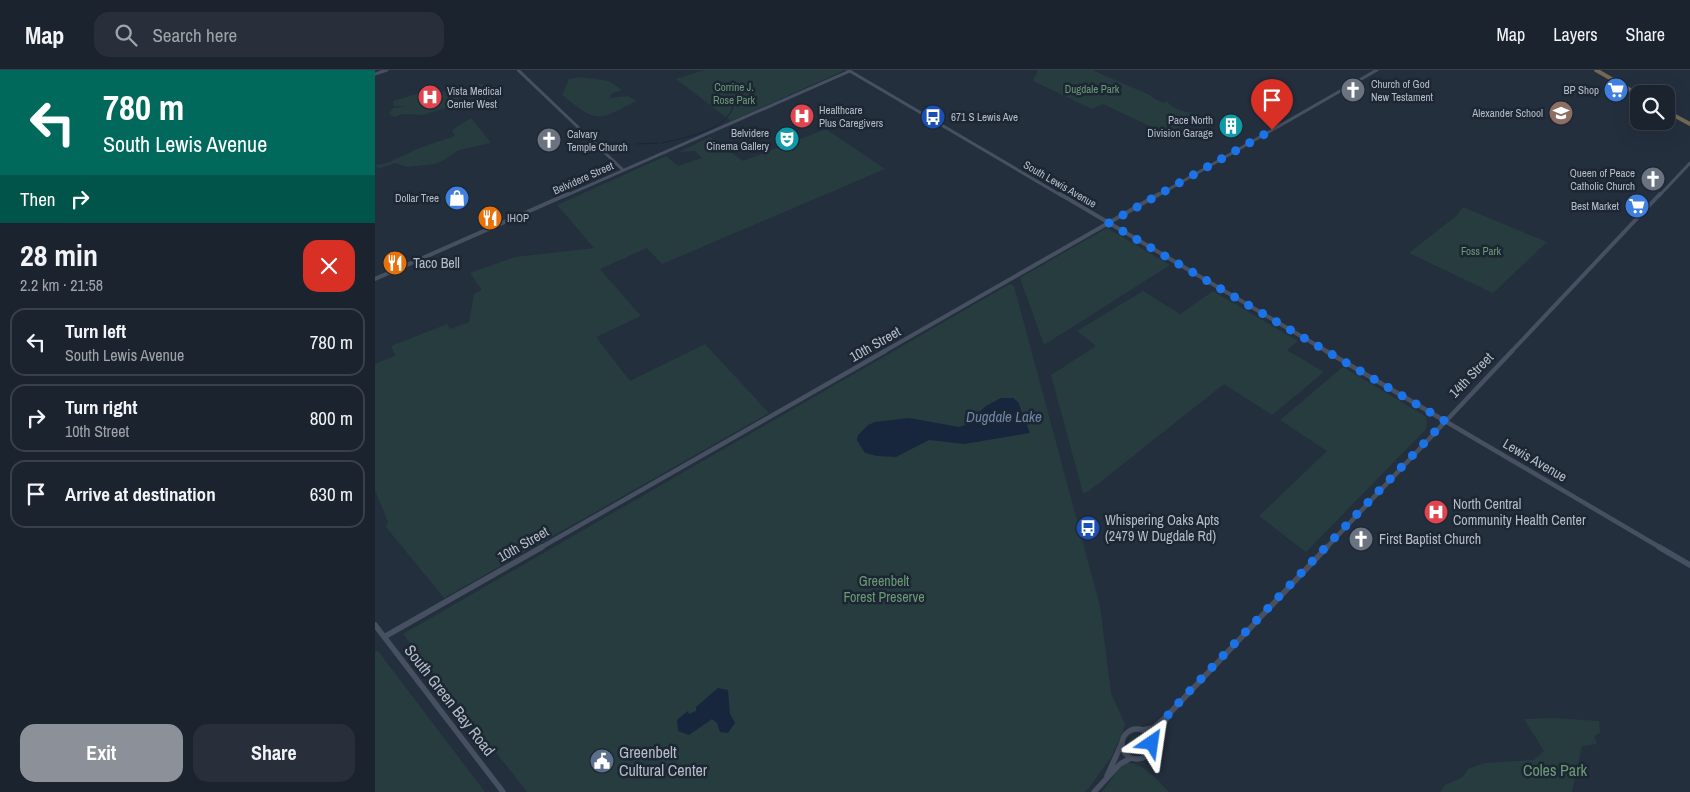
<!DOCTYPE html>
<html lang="en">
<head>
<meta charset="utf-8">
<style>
  body { margin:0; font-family:"Archivo Narrow",sans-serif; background:#282f3a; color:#f1f3f6; height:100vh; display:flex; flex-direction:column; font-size:19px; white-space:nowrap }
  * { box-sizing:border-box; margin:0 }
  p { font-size:16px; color:#a0a4aa }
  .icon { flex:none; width:28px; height:28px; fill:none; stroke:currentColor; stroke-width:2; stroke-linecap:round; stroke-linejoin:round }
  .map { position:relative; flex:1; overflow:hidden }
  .drawer { display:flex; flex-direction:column; background:#1b232e; width:375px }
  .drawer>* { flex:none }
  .hud { background:#00695c; color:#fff; overflow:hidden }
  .tools { position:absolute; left:1255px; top:15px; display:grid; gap:10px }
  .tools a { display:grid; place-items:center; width:45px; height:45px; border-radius:10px; background:#1b232e; box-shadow:0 5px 20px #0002,0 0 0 1px #39404a; font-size:25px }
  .pin { position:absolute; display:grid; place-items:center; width:42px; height:42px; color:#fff; margin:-51px -21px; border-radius:50% 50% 50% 0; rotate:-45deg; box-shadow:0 0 5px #0007 }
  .pin .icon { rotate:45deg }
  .me { position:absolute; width:55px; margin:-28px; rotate:32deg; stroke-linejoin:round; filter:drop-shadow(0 0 4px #0008) }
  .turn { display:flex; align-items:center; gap:18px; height:105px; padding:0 20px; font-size:22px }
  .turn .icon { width:65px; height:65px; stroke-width:2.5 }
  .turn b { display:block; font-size:35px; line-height:42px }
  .then { display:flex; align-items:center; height:48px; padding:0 20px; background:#0003; gap:10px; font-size:19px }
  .round { display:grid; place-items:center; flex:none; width:52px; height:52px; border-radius:15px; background:#282f3a }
  .summary { display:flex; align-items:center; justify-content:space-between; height:85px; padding:0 20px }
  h1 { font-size:30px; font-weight:800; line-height:38px }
  .action { display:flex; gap:10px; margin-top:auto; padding:10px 20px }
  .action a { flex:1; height:58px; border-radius:15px; background:#8c9099; color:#fff; font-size:20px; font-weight:800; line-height:58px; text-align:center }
  .action a+a { background:#282f3a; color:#f1f3f6 }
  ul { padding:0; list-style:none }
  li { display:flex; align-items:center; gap:15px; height:68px; margin:0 10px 8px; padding:0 10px; border:2px solid #39404a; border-radius:15px }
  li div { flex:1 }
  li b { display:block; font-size:19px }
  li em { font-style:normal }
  header { display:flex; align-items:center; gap:30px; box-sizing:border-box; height:70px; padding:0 25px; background:#1b232e; border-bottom:1px solid #39404a }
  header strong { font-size:24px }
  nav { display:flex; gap:28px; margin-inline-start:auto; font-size:18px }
  .search { width:350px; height:45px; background:#282f3a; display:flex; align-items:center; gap:12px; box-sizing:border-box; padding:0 18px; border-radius:15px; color:#a0a4aa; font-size:19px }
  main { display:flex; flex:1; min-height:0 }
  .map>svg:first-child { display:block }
</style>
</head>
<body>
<header>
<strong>Map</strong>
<div class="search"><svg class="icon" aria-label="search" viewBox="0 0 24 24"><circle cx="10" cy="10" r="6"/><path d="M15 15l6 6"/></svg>Search here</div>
<nav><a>Map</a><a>Layers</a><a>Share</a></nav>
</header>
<main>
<section class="drawer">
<div class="hud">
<div class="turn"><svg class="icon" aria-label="left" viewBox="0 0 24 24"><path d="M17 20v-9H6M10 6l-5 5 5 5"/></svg><div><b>780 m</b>South Lewis Avenue</div></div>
<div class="then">Then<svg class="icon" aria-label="right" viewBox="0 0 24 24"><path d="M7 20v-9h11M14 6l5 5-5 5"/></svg></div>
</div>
<div class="summary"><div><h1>28 min</h1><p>2.2 km · 21:58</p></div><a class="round" style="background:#d93025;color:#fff"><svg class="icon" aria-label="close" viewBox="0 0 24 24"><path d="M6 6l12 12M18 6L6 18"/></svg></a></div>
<ul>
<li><svg class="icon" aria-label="left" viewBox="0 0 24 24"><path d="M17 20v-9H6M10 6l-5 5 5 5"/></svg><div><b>Turn left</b><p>South Lewis Avenue</p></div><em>780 m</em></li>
<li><svg class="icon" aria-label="right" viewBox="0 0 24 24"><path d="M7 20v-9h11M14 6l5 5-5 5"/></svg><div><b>Turn right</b><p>10th Street</p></div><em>800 m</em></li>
<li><svg class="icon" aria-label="arrive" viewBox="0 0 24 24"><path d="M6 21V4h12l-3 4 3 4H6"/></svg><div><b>Arrive at destination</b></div><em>630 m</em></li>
</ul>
<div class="action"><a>Exit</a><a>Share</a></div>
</section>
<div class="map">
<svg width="1315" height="722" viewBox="0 0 1315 722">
  <rect width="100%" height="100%" fill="#242f3e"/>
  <path fill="#263c3f" d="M329 0H467L468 1 356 51 301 9Z
    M663 0H717L777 26 778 28 788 33 792 31C798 40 812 43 822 43V48L793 63 787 62 728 34 717 39 658 11Z
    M205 7 234 11 247 20 236 24 235 28 253 26 261 31C221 52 222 53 187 25L194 9Z
    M103 14H108L107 20 83 27 87 33 48 45 28 44 19 47 14 44 18 38 32 36H19L18 31 55 20 78 23Z
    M96 48 116 73 84 80 67 91 60 94 32 97 20 93 3 99 0 95 12 93 47 77 80 66 77 60Z
    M451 59 510 99 287 194 272 178 225 199 266 246 221 267 255 311 330 274 394 343 69 528 11 457 13 452 0 420V294L20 286 16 276 72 254 75 259 94 252 99 224 107 220 95 203 140 187 219 178 182 135 291 86 303 96 327 88 320 81 304 82 335 67 368 91Z
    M1088 137 1172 172 1118 223 1034 183 1081 146Z
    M732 158 795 195 669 275 645 208Z
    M635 214 639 216 725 536 736 623 750 654 748 662 737 686 714 718 710 722H152L28 564Z
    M768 221 805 244 838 221 923 271 912 280 949 302 897 345 849 314 714 421 708 423 676 305 721 276 702 261Z
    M968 297 1050 346 1052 352 1051 359 931 482 884 446 952 381 905 350Z
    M0 581H3L110 722H0Z
    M1178 648 1224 651 1225 663 1219 666 1222 674 1207 676 1197 722H1065L1070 715 1088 707 1093 699 1110 693 1159 690 1169 681 1149 649Z
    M753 674a9 9 0 1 1 18 0a9 9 0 1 1-18 0Z
    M751 693C769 692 783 711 794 722H727L744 699Z"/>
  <path fill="#17263c" d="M626 328H638L643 332 655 363 589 374 554 370 521 387 502 386 490 383 482 370 483 365 493 355 500 352 534 348 584 357 590 355 611 336Z
    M343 618 353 620 355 644 360 653 353 663 345 662 342 653 337 649 314 665 303 661 302 650 313 641 314 644 321 641V637Z"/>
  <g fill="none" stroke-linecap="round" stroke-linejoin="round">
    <path stroke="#17263c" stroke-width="1" d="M356 41 360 31
      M287 73C308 68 344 62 356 42
      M262 74 284 73"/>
    <path stroke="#465061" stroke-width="3" d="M143 0 248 100
      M473 0 687 126
      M0 4 12 0
      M190 126 475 1
      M782 126 1002 0
      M1284 126 1315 93"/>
    <path stroke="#465061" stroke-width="4" d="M685 124 953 282
      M0 209 193 124
      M508 282 784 124
      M1136 282 1285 124"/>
    <path stroke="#465061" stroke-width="4.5" d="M951 281 1286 478
      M165 478 510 281
      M951 478 1137 281"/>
    <path stroke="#465061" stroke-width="5.5" d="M1284 477 1315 495
      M0 555 128 722
      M9 567 167 477
      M747 674a15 15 0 1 1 30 0a15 15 0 1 1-30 0Z
      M767 660 778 658 793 645 952 477
      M777 673 792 648
      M732 706 747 673
      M719 722 745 694 756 688"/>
    <path stroke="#746855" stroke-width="4" d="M1221 0 1264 25
      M1291 41 1315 54"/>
  </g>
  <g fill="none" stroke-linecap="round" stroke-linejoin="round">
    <path stroke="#1a73e8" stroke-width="9" stroke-dasharray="0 16.2" d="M777 673 793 645 808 628 1070 351 734 153 897 60"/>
  </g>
  <defs>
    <symbol id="church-disc" viewBox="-11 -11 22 22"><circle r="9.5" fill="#6b7280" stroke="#1d2633"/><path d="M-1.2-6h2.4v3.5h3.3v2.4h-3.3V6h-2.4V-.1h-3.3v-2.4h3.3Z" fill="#fff"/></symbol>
    <symbol id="supermarket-disc" viewBox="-11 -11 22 22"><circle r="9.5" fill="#3f7fe0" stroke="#1d2633"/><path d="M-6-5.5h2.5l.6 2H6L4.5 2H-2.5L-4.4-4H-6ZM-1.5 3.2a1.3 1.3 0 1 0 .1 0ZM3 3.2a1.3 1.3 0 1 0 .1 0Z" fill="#fff"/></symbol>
    <symbol id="hospital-disc" viewBox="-11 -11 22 22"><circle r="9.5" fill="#e0444e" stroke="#1d2633"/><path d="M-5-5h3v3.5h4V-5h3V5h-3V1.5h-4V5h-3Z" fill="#fff"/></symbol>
    <symbol id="school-disc" viewBox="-11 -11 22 22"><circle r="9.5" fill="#8d6e63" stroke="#1d2633"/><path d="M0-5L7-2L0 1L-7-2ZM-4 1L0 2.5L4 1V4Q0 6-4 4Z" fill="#fff"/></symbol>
    <symbol id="bus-disc" viewBox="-11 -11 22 22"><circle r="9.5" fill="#1a4fb4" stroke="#1d2633"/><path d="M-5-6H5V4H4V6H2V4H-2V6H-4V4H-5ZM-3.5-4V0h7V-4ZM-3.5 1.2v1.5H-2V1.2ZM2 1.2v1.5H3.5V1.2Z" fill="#fff"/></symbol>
    <symbol id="building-disc" viewBox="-11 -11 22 22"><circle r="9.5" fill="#0f9aa8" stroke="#1d2633"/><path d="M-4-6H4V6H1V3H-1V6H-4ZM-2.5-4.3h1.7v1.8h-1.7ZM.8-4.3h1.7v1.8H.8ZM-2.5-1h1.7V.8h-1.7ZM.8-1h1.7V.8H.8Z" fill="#fff"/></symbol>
    <symbol id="theatre-disc" viewBox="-11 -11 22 22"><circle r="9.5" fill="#0f9aa8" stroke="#1d2633"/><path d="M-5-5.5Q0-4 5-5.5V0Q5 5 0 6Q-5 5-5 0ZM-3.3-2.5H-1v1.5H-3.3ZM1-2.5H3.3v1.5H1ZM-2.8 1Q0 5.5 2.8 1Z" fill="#fff"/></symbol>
    <symbol id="shop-disc" viewBox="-11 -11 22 22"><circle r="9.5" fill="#3f7fe0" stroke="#1d2633"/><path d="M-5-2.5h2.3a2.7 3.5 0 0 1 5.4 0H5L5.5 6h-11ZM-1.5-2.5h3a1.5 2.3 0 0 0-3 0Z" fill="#fff"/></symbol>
    <symbol id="restaurant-disc" viewBox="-11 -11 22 22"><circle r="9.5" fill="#e8710a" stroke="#1d2633"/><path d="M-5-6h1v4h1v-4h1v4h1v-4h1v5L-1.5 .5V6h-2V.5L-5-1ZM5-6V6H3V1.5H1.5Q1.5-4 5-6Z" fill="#fff"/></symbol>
    <symbol id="civic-disc" viewBox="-11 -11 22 22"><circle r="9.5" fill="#5c6f8a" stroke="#1d2633"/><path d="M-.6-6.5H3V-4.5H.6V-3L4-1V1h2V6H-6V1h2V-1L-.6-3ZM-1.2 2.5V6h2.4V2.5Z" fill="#fff"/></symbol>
  </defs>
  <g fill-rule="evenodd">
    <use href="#church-disc" x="964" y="6" width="28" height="28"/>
    <use href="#supermarket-disc" x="1227" y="6" width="28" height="28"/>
    <use href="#hospital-disc" x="41" y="13" width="28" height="28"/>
    <use href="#school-disc" x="1172" y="29" width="28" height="28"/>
    <use href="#hospital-disc" x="413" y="32" width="28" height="28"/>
    <use href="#bus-disc" x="544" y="33" width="28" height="28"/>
    <use href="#building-disc" x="842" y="42" width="28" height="28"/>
    <use href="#theatre-disc" x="398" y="55" width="28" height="28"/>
    <use href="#church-disc" x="160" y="56" width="28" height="28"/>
    <use href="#church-disc" x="1264" y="95" width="28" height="28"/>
    <use href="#shop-disc" x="68" y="114" width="28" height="28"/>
    <use href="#supermarket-disc" x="1248" y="122" width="28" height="28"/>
    <use href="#restaurant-disc" x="101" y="134" width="28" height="28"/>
    <use href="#restaurant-disc" x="6" y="179" width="28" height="28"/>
    <use href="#hospital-disc" x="1047" y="428" width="28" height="28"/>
    <use href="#bus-disc" x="699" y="444" width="28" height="28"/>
    <use href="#church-disc" x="972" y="455" width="28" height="28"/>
    <use href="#civic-disc" x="213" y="677" width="28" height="28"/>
  </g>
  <g text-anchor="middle" stroke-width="5" stroke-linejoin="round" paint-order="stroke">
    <g font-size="11" fill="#b4bcc9" stroke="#1d2633" text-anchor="end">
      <text x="996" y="18" text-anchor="start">Church of God<tspan x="996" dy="13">New Testament</tspan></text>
      <text x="1224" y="24">BP Shop</text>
      <text x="72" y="25" text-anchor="start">Vista Medical<tspan x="72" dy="13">Center West</tspan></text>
      <text x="444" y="44" text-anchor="start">Healthcare<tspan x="444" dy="13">Plus Caregivers</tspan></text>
      <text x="1168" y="47">Alexander School</text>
      <text x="576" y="51" text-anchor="start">671 S Lewis Ave</text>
      <text x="838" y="54">Pace North<tspan x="838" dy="13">Division Garage</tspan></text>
      <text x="394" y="67">Belvidere<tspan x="394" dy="13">Cinema Gallery</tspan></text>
      <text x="192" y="68" text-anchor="start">Calvary<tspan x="192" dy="13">Temple Church</tspan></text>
      <text x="1260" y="107">Queen of Peace<tspan x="1260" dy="13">Catholic Church</tspan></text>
      <text x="64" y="132">Dollar Tree</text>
      <text x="1244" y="140">Best Market</text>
      <text x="132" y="152" text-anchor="start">IHOP</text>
    </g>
    <g font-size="11" fill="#6b9a76" stroke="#1d2633">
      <text x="359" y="21">Corrine J.<tspan x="359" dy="13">Rose Park</tspan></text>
      <text x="717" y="23">Dugdale Park</text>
      <text x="1106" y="185">Foss Park</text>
    </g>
    <g font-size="11" fill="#b4bcc9" stroke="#1d2633">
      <text transform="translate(208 108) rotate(-24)" y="4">Belvidere Street</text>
      <text transform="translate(685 114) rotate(30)" y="4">South Lewis Avenue</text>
    </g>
    <g font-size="14" fill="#b4bcc9" stroke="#1d2633" text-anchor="start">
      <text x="38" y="198">Taco Bell</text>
      <text x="1078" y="439">North Central<tspan x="1078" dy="16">Community Health Center</tspan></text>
      <text x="730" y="455">Whispering Oaks Apts<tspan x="730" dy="16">(2479 W Dugdale Rd)</tspan></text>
      <text x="1004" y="474">First Baptist Church</text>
    </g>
    <g font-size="14" fill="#b4bcc9" stroke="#1d2633">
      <text transform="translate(500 274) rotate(-30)" y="5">10th Street</text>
      <text transform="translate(1096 305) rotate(-46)" y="5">14th Street</text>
      <text transform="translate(1160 390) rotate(30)" y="5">Lewis Avenue</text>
      <text transform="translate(148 474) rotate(-30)" y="5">10th Street</text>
    </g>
    <g font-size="14" fill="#6b9a76" stroke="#1d2633">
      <text x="509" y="516">Greenbelt<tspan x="509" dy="16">Forest Preserve</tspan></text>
    </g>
    <g font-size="15" font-style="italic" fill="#6d86a8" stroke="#1d2633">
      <text x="629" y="352">Dugdale Lake</text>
    </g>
    <g font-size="16" fill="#b4bcc9" stroke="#1d2633">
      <text transform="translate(75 630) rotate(52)" y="6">South Green Bay Road</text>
    </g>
    <g font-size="16" fill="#b4bcc9" stroke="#1d2633" text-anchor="start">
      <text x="244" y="688">Greenbelt<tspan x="244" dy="18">Cultural Center</tspan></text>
    </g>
    <g font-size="16" fill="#6b9a76" stroke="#1d2633">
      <text x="1180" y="706">Coles Park</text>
    </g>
  </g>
</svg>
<div class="tools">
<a><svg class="icon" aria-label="search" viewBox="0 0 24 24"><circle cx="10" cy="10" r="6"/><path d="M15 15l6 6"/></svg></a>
</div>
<div class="pin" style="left:897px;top:60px;background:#d93025"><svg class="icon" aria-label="arrive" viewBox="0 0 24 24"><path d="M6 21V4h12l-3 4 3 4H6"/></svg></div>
<svg class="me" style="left:777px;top:673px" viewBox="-20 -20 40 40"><path d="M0-17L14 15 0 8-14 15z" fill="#1a73e8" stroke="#fff" stroke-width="4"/></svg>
</div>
</main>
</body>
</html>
